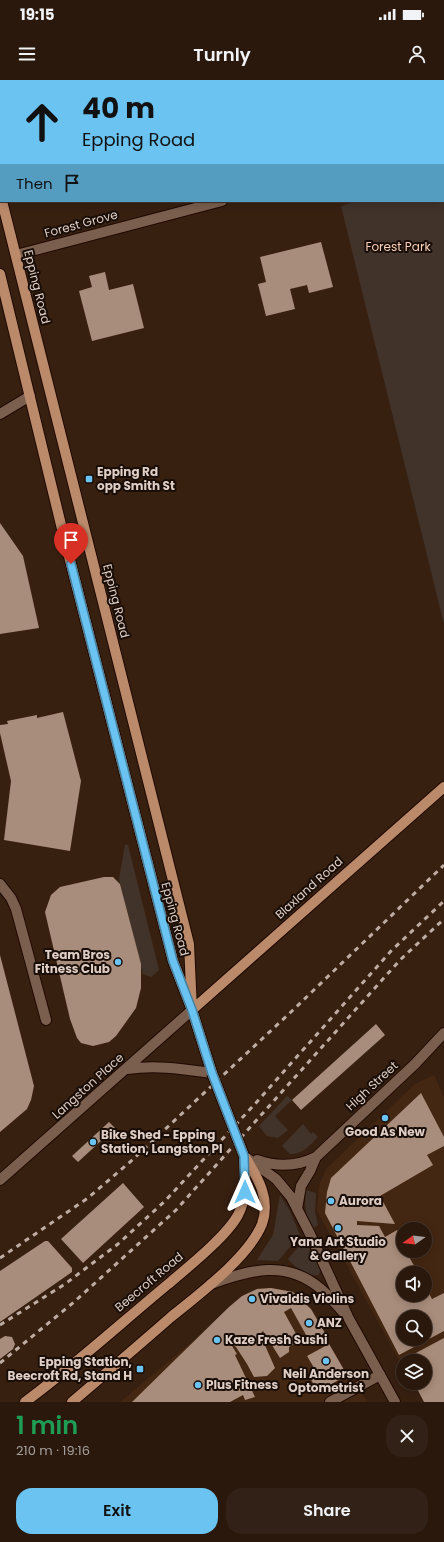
<!DOCTYPE html>
<html lang="en">
<head>
<meta charset="utf-8">
<style>
  body { margin:0; font-family:Poppins,sans-serif; background:#322116; color:#f1f3f6; height:100vh; display:flex; flex-direction:column; font-size:15px; white-space:nowrap }
  * { box-sizing:border-box; margin:0 }
  p { font-size:13px; color:#a5a09d }
  .icon { flex:none; width:22px; height:22px; fill:none; stroke:currentColor; stroke-width:2; stroke-linecap:round; stroke-linejoin:round }
  .map { position:relative; height:1322px; overflow:hidden }
  .drawer { display:flex; flex-direction:column; background:#2a180d; flex:1 }
  .drawer>* { flex:none }
  .top-card { position:absolute; left:0px; top:0px; width:444px; height:122px; box-shadow:0 2px 10px #0003,0 0 0 1px #46372e; background:#6ac3f1; color:#111; overflow:hidden }
  .needle { width:26px; rotate:256deg }
  .fabs { position:absolute; left:396px; top:1142px; display:grid; gap:8px }
  .fabs a { display:grid; place-items:center; width:36px; height:36px; border-radius:50%; background:#2a180d; box-shadow:0 2px 10px #0003,0 0 0 1px #46372e; font-size:20px }
  .pin { position:absolute; display:grid; place-items:center; width:34px; height:34px; color:#fff; margin:-41px -17px; border-radius:50% 50% 50% 0; rotate:-45deg; box-shadow:0 0 4px #0007 }
  .pin .icon { rotate:45deg }
  .me { position:absolute; width:44px; margin:-22px; rotate:0deg; stroke-linejoin:round; filter:drop-shadow(0 0 3px #0008) }
  .turn { display:flex; align-items:center; gap:14px; height:84px; padding:0 16px; font-size:18px }
  .turn .icon { width:52px; height:52px; stroke-width:2.5 }
  .turn b { display:block; font-size:28px; line-height:34px }
  .then { display:flex; align-items:center; height:38px; padding:0 16px; background:#0003; gap:8px; font-size:15px }
  .round { display:grid; place-items:center; flex:none; width:42px; height:42px; border-radius:16px; background:#322116 }
  .overview { display:flex; align-items:center; justify-content:space-between; height:68px; padding:0 16px }
  h1 { font-size:24px; font-weight:600; line-height:30px; color:#1e9e55 }
  .cta { display:flex; gap:8px; margin-top:auto; padding:8px 16px }
  .cta a { flex:1; height:46px; border-radius:16px; background:#6ac3f1; color:#111; font-size:16px; font-weight:600; line-height:46px; text-align:center }
  .cta a+a { background:#322116; color:#f1f3f6 }
  .status { display:flex; justify-content:space-between; align-items:center; height:28px; padding:0 20px; background:#2a180d; direction:ltr }
  .status svg { height:11px; fill:currentColor }
  header { display:flex; justify-content:space-between; align-items:center; height:52px; padding:0 16px; background:#2a180d; font-size:18px; font-weight:600 }
  .map>svg:first-child { display:block }
</style>
</head>
<body>
<div class="status"><b>19:15</b><svg viewBox="0 0 49 12"><path d="M0 12V9h3v3zM5 12V6h3v6zM10 12V3h3v9zM15 12V0h3v12zM26 1h20v11H26zM47 4h2v5h-2z"/></svg></div>
<header><svg class="icon" aria-label="menu" viewBox="0 0 24 24"><path d="M4 6h16M4 12h16M4 18h16"/></svg>Turnly<svg class="icon" aria-label="person" viewBox="0 0 24 24"><circle cx="12" cy="8" r="4"/><path d="M4 21q1-7 8-7t8 7"/></svg></header>
<div class="map">
<svg width="444" height="1322" viewBox="0 0 444 1322">
  <rect width="100%" height="100%" fill="#382011"/>
  <path fill="#442712" fill-rule="evenodd" d="M434 995 444 1017V1265L418 1281H403V1287L317 1131 319 1106 326 1089 415 1004ZM403 1149H425V1171H403ZM403 1193H425V1215H403ZM403 1237H425V1259H403Z
    M258 1208H271L293 1212 311 1229 347 1295 368 1322H120L193 1261 239 1218Z"/>
  <path fill="#41332a" d="M443 93H444V544L341 126 357 121H443Z
    M125 765H128L159 890 151 897 143 894 119 799Z
    M287 1016 292 1020 275 1036 288 1050 278 1058 267 1056 259 1046Z
    M303 1044 311 1054 313 1052 318 1057C309 1066 303 1074 290 1074L282 1066Z
    M306 1110 316 1113 315 1132 318 1145 312 1149C305 1136 304 1125 306 1110Z
    M280 1115 290 1131 300 1155 278 1181 257 1180 273 1155Z
    M306 1163 321 1188 319 1195C310 1198 293 1186 288 1179L301 1164Z"/>
  <path fill="#a98d7c" fill-rule="evenodd" d="M321 162 333 207 309 213 307 205 290 209 295 229 266 236 258 204 266 202 260 177Z
    M105 192 109 210 133 204 144 248 92 261 79 211 92 207 89 196Z
    M0 443 23 476 39 548 0 554Z
    M63 632 81 701 70 771 4 760 11 701 0 653V645L8 644 7 641 37 635V638Z
    M104 797H113L120 804 141 884V908L136 928 116 956 109 962 93 966 81 963 77 958 70 939 45 832 51 815 60 807Z
    M0 875 34 1006 31 1020 27 1029 0 1052Z
    M376 944 385 955 301 1030 292 1020Z
    M421 1013 444 1057V1066L427 1075 433 1085 380 1116 395 1144 357 1141V1145L379 1146 385 1157 397 1150 403 1164V1171H406L418 1193H403V1215H425V1205L432 1219 444 1213V1251L399 1275 325 1133 327 1112 331 1098ZM403 1237H425V1259H403Z
    M109 1042 115 1048 78 1082 72 1076Z
    M123 1103 144 1127 83 1183 61 1159Z
    M45 1161H48L72 1188V1192L0 1242V1191Z
    M271 1208 293 1212 311 1229 325 1253 310 1262 291 1228 284 1232 300 1261 289 1267V1272L280 1278 263 1251 260 1254 275 1288 267 1296 254 1297 247 1284 236 1267 229 1261 237 1274 235 1275 255 1317 245 1320 243 1315 230 1322H132L229 1227 242 1216 257 1209Z
    M5 1256 12 1257 15 1264 13 1269 0 1279V1259Z
    M444 1258V1322H424L414 1303H425V1281H406L412 1275Z
    M329 1264 347 1295 318 1312 309 1296 316 1291 307 1276Z"/>
  <g fill="none" stroke-linecap="round" stroke-linejoin="round">
    <defs>
      <path id="service" d="M330 1322 380 1295"/>
      <path id="minor" d="M443 57H444
        M16 175 222 121
        M0 334 30 316
        M0 804 11 818 16 829 46 940"/>
      <path id="tertiary" d="M127 989C158 985 182 989 212 993
        M244 1076 276 1099 291 1117 310 1154 349 1239 395 1322
        M257 1080C277 1087 296 1087 316 1077L415 984 444 953
        M0 1100 192 930
        M297 1129 301 1106 310 1091 316 1077
        M211 1204C250 1190 286 1179 321 1209 329 1216 336 1224 343 1232"/>
      <path id="primary" d="M2 121 189 864 192 930
        M0 194 63 453 173 881 192 930 212 993
        M192 930 444 707
        M25 1322C74 1286 120 1244 167 1205 187 1188 226 1157 238 1135 248 1116 245 1096 244 1076
        M72 1322C105 1294 138 1266 171 1237 198 1215 249 1177 262 1144 271 1119 258 1098 245 1077"/>
    </defs>
    <use href="#service" stroke="#1f0900" stroke-width="12"/>
    <use href="#minor" stroke="#1f0900" stroke-width="12"/>
    <use href="#tertiary" stroke="#1f0900" stroke-width="12"/>
    <use href="#primary" stroke="#1f0900" stroke-width="12"/>
    <use href="#service" stroke="#7b5f4e" stroke-width="10"/>
    <use href="#minor" stroke="#7b5f4e" stroke-width="10"/>
    <use href="#tertiary" stroke="#7b5f4e" stroke-width="10"/>
    <use href="#primary" stroke="#bb8a6a" stroke-width="10"/>
    <path stroke="#bfada3" stroke-width="3" stroke-dasharray="5 5" stroke-linecap="butt" d="M0 1178 88 1118 130 1082 292 931 444 785
      M0 1245 65 1204 118 1164 165 1121 254 1025 391 871 444 821
      M0 1283 74 1222 176 1130 400 880 444 839"/>
    <defs>
      <path id="primary-bridge" d="M212 993 244 1076"/>
    </defs>
    <use href="#primary-bridge" stroke="#1f0900" stroke-width="12" stroke-linecap="butt"/>
    <use href="#primary-bridge" stroke="#bb8a6a" stroke-width="10"/>
  </g>
  <g fill="none" stroke-linecap="round" stroke-linejoin="round">
    <defs>
      <path id="route" d="M71 484 173 881 192 930 212 993 244 1076 245 1112"/>
    </defs>
    <use href="#route" stroke="#457f9d" stroke-width="10"/>
    <use href="#route" stroke="#6ac3f1" stroke-width="7"/>
  </g>
  <g fill="#6ac3f1" stroke="#180d07" stroke-width="1.5">
    <rect x="85" y="395" width="8" height="8" rx="2"/>
    <circle cx="118" cy="882" r="4"/>
    <circle cx="385" cy="1038" r="4"/>
    <circle cx="93" cy="1062" r="4"/>
    <circle cx="331" cy="1121" r="4"/>
    <circle cx="338" cy="1148" r="4"/>
    <circle cx="252" cy="1219" r="4"/>
    <circle cx="309" cy="1243" r="4"/>
    <circle cx="217" cy="1260" r="4"/>
    <circle cx="326" cy="1281" r="4"/>
    <rect x="136" y="1285" width="8" height="8" rx="2"/>
    <circle cx="198" cy="1305" r="4"/>
  </g>
  <g text-anchor="middle" stroke-width="4" stroke-linejoin="round" paint-order="stroke">
    <g font-size="12" fill="#dfcec5" stroke="#180d07">
      <text transform="translate(81 144) rotate(-15)" y="4">Forest Grove</text>
      <text transform="translate(37 207) rotate(76)" y="4">Epping Road</text>
      <text transform="translate(116 521) rotate(76)" y="4">Epping Road</text>
      <text transform="translate(309 808) rotate(-42)" y="4">Blaxland Road</text>
      <text transform="translate(175 839) rotate(75)" y="4">Epping Road</text>
      <text transform="translate(88 1006) rotate(-42)" y="4">Langston Place</text>
      <text transform="translate(372 1006) rotate(-43)" y="4">High Street</text>
      <text transform="translate(149 1202) rotate(-40)" y="4">Beecroft Road</text>
    </g>
    <g font-size="12" fill="#fbd2b9" stroke="#180d07">
      <text x="398" y="171">Forest Park</text>
    </g>
    <g font-size="12" font-weight="bold" fill="#dfcec5" stroke="#180d07" text-anchor="start">
      <text x="97" y="396">Epping Rd<tspan x="97" dy="14">opp Smith St</tspan></text>
      <text x="110" y="879" text-anchor="end">Team Bros<tspan x="110" dy="14">Fitness Club</tspan></text>
      <text x="385" y="1056" text-anchor="middle">Good As New</text>
      <text x="101" y="1059">Bike Shed - Epping<tspan x="101" dy="14">Station, Langston Pl</tspan></text>
      <text x="339" y="1125">Aurora</text>
      <text x="338" y="1166" text-anchor="middle">Yana Art Studio<tspan x="338" dy="14">&amp; Gallery</tspan></text>
      <text x="260" y="1223">Vivaldis Violins</text>
      <text x="317" y="1247">ANZ</text>
      <text x="225" y="1264">Kaze Fresh Sushi</text>
      <text x="132" y="1286" text-anchor="end">Epping Station,<tspan x="132" dy="14">Beecroft Rd, Stand H</tspan></text>
      <text x="326" y="1298" text-anchor="middle">Neil Anderson<tspan x="326" dy="14">Optometrist</tspan></text>
      <text x="206" y="1309">Plus Fitness</text>
    </g>
  </g>
</svg>
<div class="fabs">
<a><svg class="needle" viewBox="-14 -14 28 28"><path d="M0-13l5 13h-10z" fill="#e53935"/><path d="M0 13l5-13h-10z" fill="#a5a09d"/></svg></a>
<a><svg class="icon" aria-label="sound" viewBox="0 0 24 24"><path d="M4 9h4l5-4v14l-5-4H4zM17 9q2 3 0 6"/></svg></a>
<a><svg class="icon" aria-label="search" viewBox="0 0 24 24"><circle cx="10" cy="10" r="6"/><path d="M15 15l6 6"/></svg></a>
<a><svg class="icon" aria-label="layers" viewBox="0 0 24 24"><path d="M12 4l9 5-9 5-9-5zM3 14l9 5 9-5"/></svg></a>
</div>
<div class="pin" style="left:71px;top:484px;background:#d93025"><svg class="icon" aria-label="arrive" viewBox="0 0 24 24"><path d="M6 21V4h12l-3 4 3 4H6"/></svg></div>
<svg class="me" style="left:245px;top:1112px" viewBox="-20 -20 40 40"><path d="M0-17L14 15 0 8-14 15z" fill="#6ac3f1" stroke="#fff" stroke-width="4"/></svg>
<div class="top-card">
<div class="turn"><svg class="icon" aria-label="ahead" viewBox="0 0 24 24"><path d="M12 20V5M6 11l6-6 6 6"/></svg><div><b>40 m</b>Epping Road</div></div>
<div class="then">Then<svg class="icon" aria-label="arrive" viewBox="0 0 24 24"><path d="M6 21V4h12l-3 4 3 4H6"/></svg></div>
</div>
</div>
<section class="drawer">
<div class="overview"><div><h1>1 min</h1><p>210 m · 19:16</p></div><a class="round"><svg class="icon" aria-label="close" viewBox="0 0 24 24"><path d="M6 6l12 12M18 6L6 18"/></svg></a></div>
<div class="cta"><a>Exit</a><a>Share</a></div>
</section>
</body>
</html>
